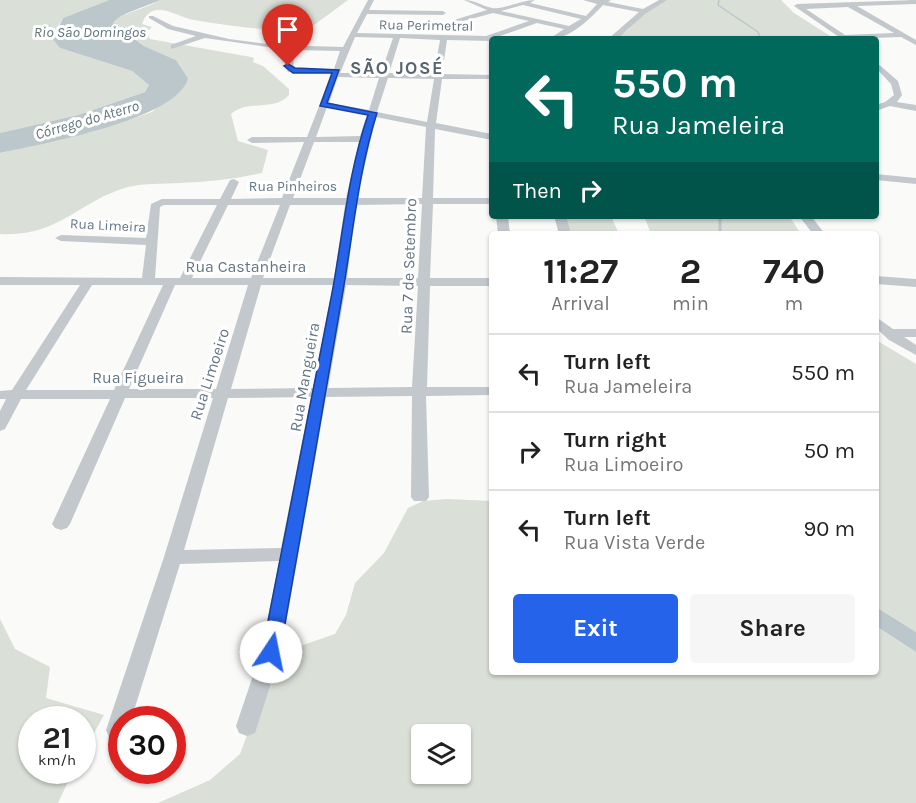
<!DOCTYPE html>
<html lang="en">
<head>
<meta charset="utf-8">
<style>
  body { margin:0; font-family:Karla,sans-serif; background:#f6f6f6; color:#222; height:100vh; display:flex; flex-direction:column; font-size:22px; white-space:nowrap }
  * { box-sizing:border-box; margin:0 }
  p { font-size:20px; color:#767676 }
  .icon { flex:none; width:33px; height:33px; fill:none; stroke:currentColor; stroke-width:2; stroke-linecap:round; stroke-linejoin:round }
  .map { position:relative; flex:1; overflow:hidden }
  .sheet { position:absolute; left:489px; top:231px; width:390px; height:444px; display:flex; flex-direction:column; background:#fff; border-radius:6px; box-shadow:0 2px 4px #0004 }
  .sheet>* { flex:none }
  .top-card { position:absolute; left:489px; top:36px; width:390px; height:183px; border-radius:6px; box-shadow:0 2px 4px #0004; background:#00695c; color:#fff; overflow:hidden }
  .fabs { position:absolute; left:411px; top:724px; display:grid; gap:12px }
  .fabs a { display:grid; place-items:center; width:60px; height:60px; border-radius:6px; background:#fff; box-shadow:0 2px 4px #0004; font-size:30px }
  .speed { position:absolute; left:18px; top:706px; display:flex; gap:12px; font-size:30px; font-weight:700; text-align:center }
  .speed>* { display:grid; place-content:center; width:78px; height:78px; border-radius:50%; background:#fff; box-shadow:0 2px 4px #0004; line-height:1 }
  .speed small { font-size:15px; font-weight:400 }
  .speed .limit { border:9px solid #d22; background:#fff; color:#111 }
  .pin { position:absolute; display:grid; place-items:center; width:51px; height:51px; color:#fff; margin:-62px -26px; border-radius:50% 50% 50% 0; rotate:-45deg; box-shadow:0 0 6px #0007 }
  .pin .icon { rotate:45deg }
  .me { position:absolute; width:66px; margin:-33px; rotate:11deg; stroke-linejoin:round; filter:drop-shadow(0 0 4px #0008) }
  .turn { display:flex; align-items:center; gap:21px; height:126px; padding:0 24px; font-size:27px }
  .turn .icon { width:78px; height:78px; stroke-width:2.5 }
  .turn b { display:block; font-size:42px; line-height:51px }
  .then { display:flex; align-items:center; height:57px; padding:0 24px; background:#0003; gap:12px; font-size:22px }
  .eta { display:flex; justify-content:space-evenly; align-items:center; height:102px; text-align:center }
  .eta b { font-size:36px; font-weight:700; line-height:42px }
  .action { display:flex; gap:12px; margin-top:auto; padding:12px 24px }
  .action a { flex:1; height:69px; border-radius:6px; background:#2563eb; color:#fff; font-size:24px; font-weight:700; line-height:69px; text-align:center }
  .action a+a { background:#f6f6f6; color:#222 }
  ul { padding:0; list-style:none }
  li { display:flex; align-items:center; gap:18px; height:78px; padding:0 24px; border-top:2px solid #e0e0e0 }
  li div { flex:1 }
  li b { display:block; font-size:22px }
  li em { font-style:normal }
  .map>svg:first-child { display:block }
</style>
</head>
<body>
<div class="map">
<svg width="916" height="803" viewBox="0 0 916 803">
  <rect width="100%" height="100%" fill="#fafaf8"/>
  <path fill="#dadfd7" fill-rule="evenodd" d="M0 0H109L63 18 54 33 60 48 132 71 149 85 145 92 78 115 0 133Z
    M160 0H348L310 28 301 30C265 31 229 26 194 20 182 18 169 9 158 10 150 10 144 17 142 24L152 27 147 32 150 39 251 57 254 58 253 62 263 66 289 89V95C274 112 248 99 231 114L238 141 268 150 262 173C235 179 207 182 179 183 163 184 144 183 128 187 78 201 60 237 0 234V153L95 131 152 112 188 78 176 60 144 46 113 23 112 21C127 12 145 9 160 0Z
    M666 0H781L794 13 835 39H615L629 29 640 15Z
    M554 216H611L619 234H561Z
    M644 216H789L801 234H651Z
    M876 340 916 364V632L876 607Z
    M446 499 492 501V672H876V626L916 652V803H158L210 780 240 754 266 684 281 663 300 646 335 634 346 615 355 583 384 553 408 508 423 501ZM422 735H460V774H422Z
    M0 619 15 649 50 667 46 698 104 715 83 753 82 720H32V771H73L58 803H0Z"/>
  <path fill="#bbc7cb" d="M109 0H160C148 6 118 14 113 23L144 46 176 60 188 78C178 120 40 144 0 153V133L78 115 145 92 149 85 132 71 60 48 53 39 63 18Z
    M876 607 916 632V652L876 626Z"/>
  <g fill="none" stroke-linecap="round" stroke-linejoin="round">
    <path stroke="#bbc7cb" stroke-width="1.5" d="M719 0 718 5 758 32 760 37 758 39"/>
    <path stroke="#bbc7cb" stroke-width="3" d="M720 216V234"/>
    <path fill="#c3c8cc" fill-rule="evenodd" d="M368 0H374L369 10 443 11 446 13 443 15 367 14 357 33 486 36 529 21 493 13 438 28 434 26 487 10 464 0C475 0 482 6 492 8 503 10 522 0 535 0L530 3 586 16 597 4 583 0H611L608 2 643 9 659 0H667L645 14 617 39H608L639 12 603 5C590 19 570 39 549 39L564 29 537 23 497 37 503 39H492V41L447 40 442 74 492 75V79H442L436 123 492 134V140L435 129 433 198H492V204H433L430 278H492V286H430L427 387H492V395L426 396 429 497 426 501H414L411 497 412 396 326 397 281 652 255 733 247 736 239 733 236 726 261 652 279 561 180 564 131 720H122V738L117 740 109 737 106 730 164 557 213 398H125L70 524 67 528 61 530 55 528 52 524 110 399H21L5 429 0 431V411L6 399H0V391L12 390 80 285H0V277L142 278 146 245 61 241 55 238 61 235 146 238 151 204 162 199H220L230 180 234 179 239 182 231 199 282 198 304 142 252 143 247 140 252 137H307L332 73 288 72 284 66 288 50 205 38 171 49V45L196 36 168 29 149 18V16H153L173 26 229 39 275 45 343 47ZM523 5 581 19 569 26 501 11ZM355 37 393 38 381 73H340ZM400 38 440 40 434 74 389 73ZM295 50 340 51 334 69 293 68ZM338 77 379 78 369 110 329 103ZM388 78 434 79 427 122 377 112ZM327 107 367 115 360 136 316 137ZM376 117 426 127 422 198H357ZM314 142H359L346 198H293ZM422 204 418 278H347L356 205ZM164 205H217L180 278H155L160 207ZM228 205H280L251 278H192ZM290 205H345L334 278H263ZM92 285H163L114 390H26ZM175 285H248L216 389H129ZM261 285H333L313 388 231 389ZM346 285 418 286 412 387 328 388ZM311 397 281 548 184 550 228 398Z
      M916 0V4L857 6 916 40V45L901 37 842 39 794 6 797 4ZM848 7 894 33 845 35 806 9Z
      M876 62 898 81 902 95 897 102 916 105V111L890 106 876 111V105L885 102 894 95 891 84 876 68Z
      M876 174 916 178V184L876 180Z
      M496 216H508L510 234H498Z
      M554 216H566L571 234H559Z
      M799 216H811L825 234H813Z
      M876 276 916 279V287L876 284Z
      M876 317 893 329H916V337H904L916 345V355L889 340 876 328Z"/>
    <path fill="#c3c8cc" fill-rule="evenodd" d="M909 0H916V4Z"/>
  </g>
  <path fill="#2563eb" stroke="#184099" stroke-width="1.5" d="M288 64 295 68 339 70 327 103 377 113C358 173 353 235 342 297 322 415 301 534 280 652L277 657 271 660 264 657 262 652C285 533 308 413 332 293 343 234 348 173 368 115L320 106 332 73H293L284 66Z"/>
  <g text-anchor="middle" stroke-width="6" stroke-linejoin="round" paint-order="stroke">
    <g font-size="14" fill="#657683" stroke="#fff">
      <text transform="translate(426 25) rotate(1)" y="5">Rua Perimetral</text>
      <text x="293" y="191">Rua Pinheiros</text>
      <text transform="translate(108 225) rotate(3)" y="5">Rua Limeira</text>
    </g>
    <g font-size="15" font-style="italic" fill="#60757c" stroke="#fff">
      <text x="90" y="37">Rio São Domingos</text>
      <text transform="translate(87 120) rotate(-16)" y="5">Córrego do Aterro</text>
    </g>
    <g font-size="16" fill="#657683" stroke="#fff">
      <text x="246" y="272">Rua Castanheira</text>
      <text transform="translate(408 266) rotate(-88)" y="6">Rua 7 de Setembro</text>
      <text transform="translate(209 374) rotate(-72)" y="6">Rua Limoeiro</text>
      <text x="138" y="383">Rua Figueira</text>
      <text transform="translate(304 377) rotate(-80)" y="6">Rua Mangueira</text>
    </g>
    <g font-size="18" font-weight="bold" letter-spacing="1.5" fill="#57646e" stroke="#fff">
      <text x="397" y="74">SÃO JOSÉ</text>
    </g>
  </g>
</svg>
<div class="fabs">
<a><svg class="icon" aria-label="layers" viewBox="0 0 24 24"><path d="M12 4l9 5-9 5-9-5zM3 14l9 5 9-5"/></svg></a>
</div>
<div class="speed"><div>21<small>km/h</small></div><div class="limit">30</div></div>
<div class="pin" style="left:288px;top:66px;background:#d93025"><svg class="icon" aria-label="arrive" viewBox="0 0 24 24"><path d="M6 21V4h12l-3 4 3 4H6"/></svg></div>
<svg class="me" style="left:271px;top:652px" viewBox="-20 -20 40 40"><circle r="19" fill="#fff"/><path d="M0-13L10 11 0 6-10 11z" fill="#2563eb"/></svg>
<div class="top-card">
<div class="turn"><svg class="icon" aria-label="left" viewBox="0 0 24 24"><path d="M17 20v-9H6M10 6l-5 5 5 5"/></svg><div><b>550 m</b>Rua Jameleira</div></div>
<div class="then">Then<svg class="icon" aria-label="right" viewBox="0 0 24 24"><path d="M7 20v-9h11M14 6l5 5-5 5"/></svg></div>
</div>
<section class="sheet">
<div class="eta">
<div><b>11:27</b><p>Arrival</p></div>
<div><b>2</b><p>min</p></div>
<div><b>740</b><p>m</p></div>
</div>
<ul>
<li><svg class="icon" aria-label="left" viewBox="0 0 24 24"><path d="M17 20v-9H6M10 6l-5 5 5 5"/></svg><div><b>Turn left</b><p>Rua Jameleira</p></div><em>550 m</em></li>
<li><svg class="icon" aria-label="right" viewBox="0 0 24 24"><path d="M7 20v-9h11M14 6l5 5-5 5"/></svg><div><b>Turn right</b><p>Rua Limoeiro</p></div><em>50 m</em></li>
<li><svg class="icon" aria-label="left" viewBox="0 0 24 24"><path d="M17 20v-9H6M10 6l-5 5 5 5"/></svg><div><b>Turn left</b><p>Rua Vista Verde</p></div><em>90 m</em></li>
</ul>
<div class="action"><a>Exit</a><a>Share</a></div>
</section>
</div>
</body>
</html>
